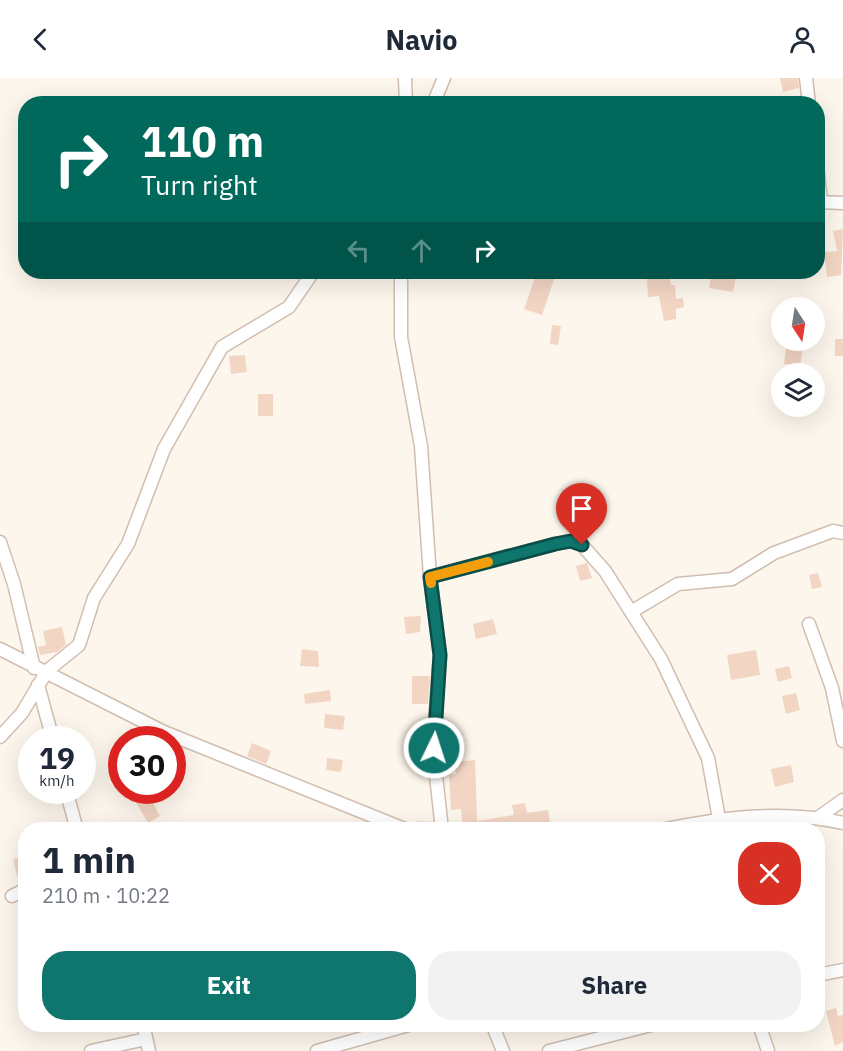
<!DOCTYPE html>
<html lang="en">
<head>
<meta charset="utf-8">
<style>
  body { margin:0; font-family:"IBM Plex Sans",sans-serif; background:#f2f2f3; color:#1f2937; height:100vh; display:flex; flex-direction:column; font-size:22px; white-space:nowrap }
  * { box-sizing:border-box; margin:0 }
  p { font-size:20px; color:#747a83 }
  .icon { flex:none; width:33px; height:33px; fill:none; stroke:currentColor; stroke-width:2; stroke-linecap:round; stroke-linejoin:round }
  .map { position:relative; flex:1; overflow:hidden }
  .drawer { position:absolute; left:18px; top:744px; width:807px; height:210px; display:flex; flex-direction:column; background:#fff; border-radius:24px; box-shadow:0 6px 24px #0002 }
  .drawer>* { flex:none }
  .hud { position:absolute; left:18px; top:18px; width:807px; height:183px; border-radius:24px; box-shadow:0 6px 24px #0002; background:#00695c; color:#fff; overflow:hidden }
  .needle { width:39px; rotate:168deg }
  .tools { position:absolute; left:771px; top:219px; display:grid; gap:12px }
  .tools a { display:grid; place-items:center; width:54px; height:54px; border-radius:50%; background:#fff; box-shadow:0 6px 24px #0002; font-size:30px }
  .speed { position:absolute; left:18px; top:648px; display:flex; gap:12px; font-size:30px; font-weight:700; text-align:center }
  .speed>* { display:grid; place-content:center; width:78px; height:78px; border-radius:50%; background:#fff; box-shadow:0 6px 24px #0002; line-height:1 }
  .speed small { font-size:15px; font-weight:400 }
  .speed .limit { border:9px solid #d22; background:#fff; color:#111 }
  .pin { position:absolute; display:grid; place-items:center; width:51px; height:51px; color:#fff; margin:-62px -26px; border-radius:50% 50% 50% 0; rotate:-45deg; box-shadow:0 0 6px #0007 }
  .pin .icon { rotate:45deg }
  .me { position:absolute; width:66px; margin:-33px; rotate:4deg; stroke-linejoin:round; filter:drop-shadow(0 0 4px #0008) }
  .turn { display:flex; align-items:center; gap:21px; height:126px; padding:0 24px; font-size:27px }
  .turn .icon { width:78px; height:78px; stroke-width:2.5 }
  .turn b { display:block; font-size:42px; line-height:51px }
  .lanes { display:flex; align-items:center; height:57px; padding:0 24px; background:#0003; justify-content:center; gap:30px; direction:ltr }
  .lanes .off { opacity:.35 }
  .round { display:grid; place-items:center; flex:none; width:63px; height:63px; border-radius:24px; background:#f2f2f3 }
  .summary { display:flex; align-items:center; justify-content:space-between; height:102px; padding:0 24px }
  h1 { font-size:36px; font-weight:700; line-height:45px }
  .primary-button { display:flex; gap:12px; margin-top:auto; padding:12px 24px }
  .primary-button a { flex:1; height:69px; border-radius:24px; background:#0f766e; color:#fff; font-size:24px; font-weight:700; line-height:69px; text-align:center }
  .primary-button a+a { background:#f2f2f3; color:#1f2937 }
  header { display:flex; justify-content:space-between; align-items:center; height:78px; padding:0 24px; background:#fff; font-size:27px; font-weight:700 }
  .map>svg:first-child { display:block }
</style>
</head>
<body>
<header><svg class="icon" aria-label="back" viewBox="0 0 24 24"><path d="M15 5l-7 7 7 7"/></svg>Navio<svg class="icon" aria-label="person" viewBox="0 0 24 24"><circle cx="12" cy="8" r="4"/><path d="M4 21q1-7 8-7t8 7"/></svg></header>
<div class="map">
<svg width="843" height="973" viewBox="0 0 843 973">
  <rect width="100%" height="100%" fill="#fdf6ec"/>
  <path fill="#f3d5c3" d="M780 0H798L799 10 783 14Z
    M843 151 841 197 827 199 824 174 837 173 833 153Z
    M537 194 556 195 542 237 524 231Z
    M712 195 736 199 733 214 709 210Z
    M670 199 671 207H675L676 221 683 220 684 229 676 231V241L664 243 659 218 648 219 647 201Z
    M552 247 561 248 558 267 550 266Z
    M835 261H843V278H835Z
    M787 262H804L800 288 784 286Z
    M245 277 247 294 231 296 229 278Z
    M258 316H273V338H258Z
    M587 485 592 500 580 503 576 488Z
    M818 495 822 509 812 511 809 497Z
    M421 538 420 554 406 556 404 539Z
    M493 541 497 556 476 561 473 546Z
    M62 549 66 567 57 574 40 577 38 569 46 567 43 553Z
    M302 571 318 573 319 589 300 588Z
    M756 572 760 597 731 602 727 577Z
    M789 588 792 600 778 604 775 591Z
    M412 598H430L428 626H412Z
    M330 612 331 623 305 626 304 616Z
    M796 615 800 632 786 636 782 618Z
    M325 636 345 638 343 652 324 650Z
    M252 665 271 673 266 686 247 678Z
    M327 680 343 682 341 694 326 692Z
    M475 682 477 743 514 737 512 727 525 725 527 735 548 732 550 745 505 752H463L461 731 451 732 449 697 456 696 455 684Z
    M791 687 794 704 775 709 771 691Z
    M129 712H146L160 738 148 745Z
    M417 743 433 744 434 752H416Z
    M26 779V796L17 798 13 781Z
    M836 930 838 938 843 937V964L835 968 826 933Z"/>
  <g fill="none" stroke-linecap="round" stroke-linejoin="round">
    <defs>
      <path id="street" d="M405 0 406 26
        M806 0 809 26
        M433 26 444 0
        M818 96 821 124
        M818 124 843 125
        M401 194V259L421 368 430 499 440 577 433 670 442 752
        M0 464 14 506 34 590
        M430 499 555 466 571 463 582 467 605 493 661 581 708 680 721 752
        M631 534 678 506 732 501 774 475 833 453 843 455
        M809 546 832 610 843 663
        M0 571 164 654 407 752
        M38 607 53 662
        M0 659 22 635 47 593 79 567 94 520 128 466 164 371 222 269 289 229 313 194
        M66 712 77 752
        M819 739 843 722
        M661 752C720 740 783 731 843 745
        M12 818 26 811
        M818 897 843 892
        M143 946 149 973
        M492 946 503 973
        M759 946 768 973
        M91 973 146 961
        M317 973 412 946
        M549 973 655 946"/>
    </defs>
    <use href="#street" stroke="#d1beb0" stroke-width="15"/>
    <use href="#street" stroke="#fff" stroke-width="12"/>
  </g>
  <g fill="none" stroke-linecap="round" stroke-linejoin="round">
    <defs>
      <path id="route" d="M434 670 440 577 430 499 555 466 571 463 582 467"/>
    </defs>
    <use href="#route" stroke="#0a4d48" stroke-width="15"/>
    <use href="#route" stroke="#0f766e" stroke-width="10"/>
    <path stroke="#f59e0b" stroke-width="10" d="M431 505 430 499 488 484"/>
  </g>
</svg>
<div class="tools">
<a><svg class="needle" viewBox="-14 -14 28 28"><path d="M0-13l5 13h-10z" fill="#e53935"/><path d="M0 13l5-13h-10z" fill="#747a83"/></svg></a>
<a><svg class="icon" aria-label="layers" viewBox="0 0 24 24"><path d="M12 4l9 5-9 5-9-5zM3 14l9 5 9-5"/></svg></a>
</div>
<div class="speed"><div>19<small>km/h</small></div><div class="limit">30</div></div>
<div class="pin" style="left:582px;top:467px;background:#d93025"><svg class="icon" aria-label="arrive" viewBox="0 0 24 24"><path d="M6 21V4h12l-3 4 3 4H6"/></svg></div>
<svg class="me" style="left:434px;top:670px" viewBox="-20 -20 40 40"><circle r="17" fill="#0f766e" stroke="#fff" stroke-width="3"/><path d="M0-11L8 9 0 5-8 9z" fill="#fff"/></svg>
<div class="hud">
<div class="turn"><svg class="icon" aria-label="right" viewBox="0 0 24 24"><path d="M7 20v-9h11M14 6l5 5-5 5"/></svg><div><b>110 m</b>Turn right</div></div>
<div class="lanes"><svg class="icon off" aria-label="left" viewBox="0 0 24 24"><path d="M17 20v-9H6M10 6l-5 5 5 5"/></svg><svg class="icon off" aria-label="ahead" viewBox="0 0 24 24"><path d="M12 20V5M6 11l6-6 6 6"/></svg><svg class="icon" aria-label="right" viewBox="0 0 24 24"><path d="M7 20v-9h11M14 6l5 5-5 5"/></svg></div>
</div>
<section class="drawer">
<div class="summary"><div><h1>1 min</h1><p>210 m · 10:22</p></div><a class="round" style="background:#d93025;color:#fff"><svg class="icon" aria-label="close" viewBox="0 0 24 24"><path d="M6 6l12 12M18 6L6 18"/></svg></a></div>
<div class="primary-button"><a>Exit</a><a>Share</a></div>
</section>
</div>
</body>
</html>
